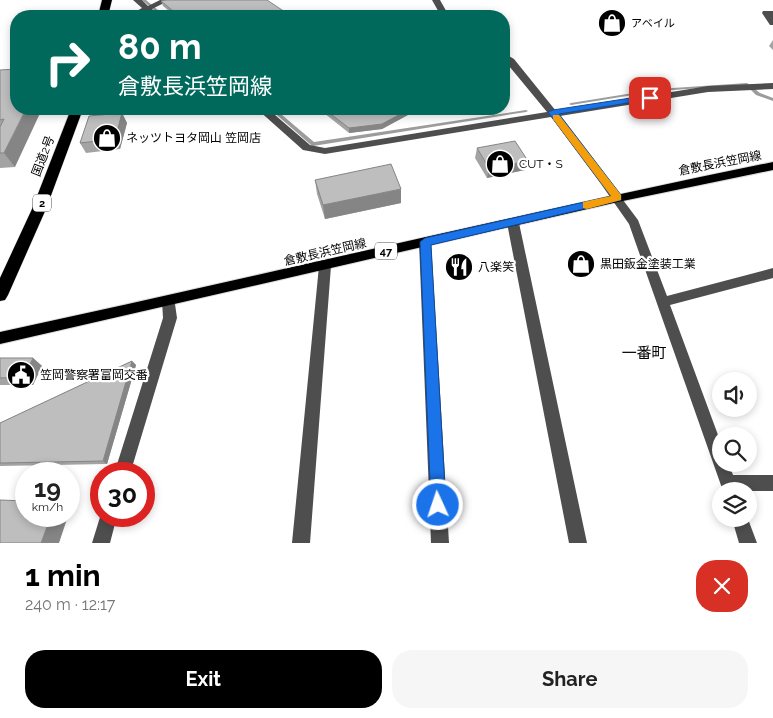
<!DOCTYPE html>
<html lang="en">
<head>
<meta charset="utf-8">
<style>
  body { margin:0; font-family:Raleway,"Noto Sans JP",sans-serif; background:#f6f6f6; color:#222; height:100vh; display:flex; flex-direction:column; font-size:19px; white-space:nowrap }
  * { box-sizing:border-box; margin:0 }
  p { font-size:16px; color:#767676 }
  .icon { flex:none; width:28px; height:28px; fill:none; stroke:currentColor; stroke-width:2; stroke-linecap:round; stroke-linejoin:round }
  .map { position:relative; height:543px; overflow:hidden }
  .sheet { display:flex; flex-direction:column; background:#fff; flex:1 }
  .sheet>* { flex:none }
  .top-card { position:absolute; left:10px; top:10px; width:500px; height:105px; border-radius:20px; box-shadow:0 2px 8px #0003; background:#00695c; color:#fff; overflow:hidden }
  .fabs { position:absolute; left:712px; top:372px; display:grid; gap:10px }
  .fabs a { display:grid; place-items:center; width:45px; height:45px; border-radius:50%; background:#fff; box-shadow:0 2px 8px #0003; font-size:25px }
  .speed { position:absolute; left:15px; top:462px; display:flex; gap:10px; font-size:25px; font-weight:700; text-align:center }
  .speed>* { display:grid; place-content:center; width:65px; height:65px; border-radius:50%; background:#fff; box-shadow:0 2px 8px #0003; line-height:1 }
  .speed small { font-size:12px; font-weight:400 }
  .speed .limit { border:8px solid #d22; background:#fff; color:#111 }
  .pin { position:absolute; display:grid; place-items:center; width:42px; height:42px; color:#fff; margin:-21px; border-radius:10px; box-shadow:0 2px 8px #0006 }
  .me { position:absolute; width:55px; margin:-28px; rotate:357deg; stroke-linejoin:round; filter:drop-shadow(0 0 4px #0008) }
  .turn { display:flex; align-items:center; gap:18px; height:105px; padding:0 25px; font-size:22px }
  .turn .icon { width:65px; height:65px; stroke-width:2.5 }
  .turn b { display:block; font-size:35px; line-height:42px }
  .round { display:grid; place-items:center; flex:none; width:52px; height:52px; border-radius:20px; background:#f6f6f6 }
  .summary { display:flex; align-items:center; justify-content:space-between; height:85px; padding:0 25px }
  h1 { font-size:30px; font-weight:700; line-height:38px; color:#000 }
  .primary-button { display:flex; gap:10px; margin-top:auto; padding:10px 25px }
  .primary-button a { flex:1; height:58px; border-radius:20px; background:#000; color:#fff; font-size:20px; font-weight:700; line-height:58px; text-align:center }
  .primary-button a+a { background:#f6f6f6; color:#222 }
  .map>svg:first-child { display:block }
</style>
</head>
<body>
<div class="map">
<svg width="773" height="543" viewBox="0 0 773 543">
  <rect width="100%" height="100%" fill="#fff"/>
  <g fill="none" stroke-linecap="round" stroke-linejoin="round">
    <path fill="#9c9c9c" fill-rule="evenodd" d="M142 0H146L165 16H161Z
      M747 83 760 93 773 98V101L756 95 746 85 658 91 571 105 569 104 571 103 658 89Z
      M270 109H275L314 142 526 110 528 111 526 112 313 146 311 145Z"/>
    <defs>
      <path id="major" d="M773 162V170L618 202 0 344V332C258 276 515 215 773 162Z"/>
      <path id="highway" d="M102 0H112L108 16H98Z
        M71 109H83L46 209 8 295 5 300 0 301V278L32 209Z"/>
    </defs>
    <use href="#major" stroke="#dbdbdb" stroke-width="2"/>
    <use href="#highway" stroke="#dbdbdb" stroke-width="1"/>
    <path fill="#4e4e4e" fill-rule="evenodd" d="M133 0H142L148 6 160 0H170L152 9 159 16H151L146 12 138 16H128L142 8Z
      M432 0H440L449 16H441Z
      M763 11H773V25H770L762 13Z
      M504 53 514 59 556 111 708 86 773 83V89L708 92 560 116 638 220 667 296 773 268V278L670 305 721 443V464H729L733 475H773V491H723L629 224 601 184 551 117 325 154 303 150 257 109H268L310 145 325 148 547 112 504 60Z
      M513 219 519 223 587 543H569L507 223Z
      M425 237 431 242 449 543H431L419 242Z
      M325 261 329 263 331 266 310 543H292L319 266 321 263Z
      M169 296 174 297 177 318 130 474H114L163 318 162 301 164 297Z
      M101 514V516H117L110 543H92Z
      M732 519H748L757 543H739Z"/>
    <use href="#major" fill="#000" fill-rule="evenodd"/>
    <use href="#highway" fill="#000" fill-rule="evenodd"/>
  </g>
  <path fill="#a3a3a3" d="M161 1 291 16H175L163 6Z
    M773 40V50L769 46Z
    M0 70 15 167 0 168Z
    M319 109H419L382 129 349 133Z
    M122 113 127 123 120 149 86 153 80 143Z
    M477 148 528 161 525 170 487 178 475 158Z
    M315 180 401 203 325 219 317 194Z
    M0 358H33L42 366 33 385H0Z
    M132 361 136 365 107 464 0 466V423Z"/>
  <path fill="#858585" d="M26 109H42L15 167 4 153Z
    M410 109H419L382 129 349 133V128Z
    M122 113 127 123 120 149 115 139Z
    M528 161 525 170 487 178 489 168Z
    M401 189V203L325 219 323 205Z
    M33 358 42 366 33 385 24 377Z
    M132 361 136 365 107 464 103 461Z
    M69 507 71 508 69 515Z
    M51 516H68L59 543H41Z"/>
  <path fill="#bebebe" stroke="#858585" d="M166 0H267L291 16H179L161 1Z
    M16 69V109H26L4 153H0V127L4 119 0 120V70Z
    M324 109H410L382 124 349 128Z
    M122 113 115 139 80 143 89 116Z
    M515 141 528 161 489 168 477 148Z
    M391 164 401 189 323 205 315 180Z
    M0 358H33L24 377 0 378Z
    M132 361 103 461 0 463V423Z
    M0 500 26 501V516H51L41 543H0Z"/>
  <path fill="#1a73e8" stroke="#114b97" d="M650 95 653 96V99L559 114 621 195V200L431 245 446 505 444 511 438 513 433 511 431 505 420 242 425 238 611 196 548 112 553 110Z"/>
  <path fill="#f59e0b" d="M553 115H559L621 195V200L587 209 583 208V202L611 196 553 119Z"/>
  <defs>
    <symbol id="shop-disc" viewBox="-11 -11 22 22"><circle r="9.5" fill="#000" stroke="#fff"/><path d="M-5-2.5h2.3a2.7 3.5 0 0 1 5.4 0H5L5.5 6h-11ZM-1.5-2.5h3a1.5 2.3 0 0 0-3 0Z" fill="#fff"/></symbol>
    <symbol id="restaurant-disc" viewBox="-11 -11 22 22"><circle r="9.5" fill="#000" stroke="#fff"/><path d="M-5-6h1v4h1v-4h1v4h1v-4h1v5L-1.5 .5V6h-2V.5L-5-1ZM5-6V6H3V1.5H1.5Q1.5-4 5-6Z" fill="#fff"/></symbol>
    <symbol id="civic-disc" viewBox="-11 -11 22 22"><circle r="9.5" fill="#000" stroke="#fff"/><path d="M-.6-6.5H3V-4.5H.6V-3L4-1V1h2V6H-6V1h2V-1L-.6-3ZM-1.2 2.5V6h2.4V2.5Z" fill="#fff"/></symbol>
  </defs>
  <g fill-rule="evenodd">
    <use href="#shop-disc" x="596" y="7" width="32" height="32"/>
    <use href="#shop-disc" x="91" y="122" width="32" height="32"/>
    <use href="#shop-disc" x="484" y="148" width="32" height="32"/>
    <use href="#shop-disc" x="565" y="248" width="32" height="32"/>
    <use href="#restaurant-disc" x="443" y="251" width="32" height="32"/>
    <use href="#civic-disc" x="5" y="359" width="32" height="32"/>
  </g>
  <g text-anchor="middle" stroke-width="4.5" stroke-linejoin="round" paint-order="stroke">
    <g font-size="11" fill="#000" stroke="#fff" text-anchor="start">
      <text x="631" y="27">アベイル</text>
    </g>
    <g fill="#fff" stroke="#4c4c4c" stroke-width="1">
      <rect x="33" y="194.5" width="18" height="17" rx="4"/>
      <rect x="375" y="242.5" width="22" height="17" rx="4"/>
    </g>
    <g font-size="11" font-weight="bold" fill="#000">
      <text x="42" y="207">2</text>
      <text x="386" y="255">47</text>
    </g>
    <g font-size="12" fill="#000" stroke="#fff" text-anchor="start">
      <text x="126" y="142">ネッツトヨタ岡山 笠岡店</text>
      <text x="519" y="168">CUT・S</text>
      <text x="600" y="268">黒田鈑金塗装工業</text>
      <text x="478" y="271">八楽笑</text>
      <text x="40" y="379">笠岡警察署富岡交番</text>
    </g>
    <g font-size="12" fill="#000" stroke="#fff">
      <text transform="translate(43 156) rotate(-69)" y="4">国道2号</text>
      <text transform="translate(720 163) rotate(-11)" y="4">倉敷長浜笠岡線</text>
      <text transform="translate(325 252) rotate(-13)" y="4">倉敷長浜笠岡線</text>
    </g>
    <g font-size="15" fill="#000" stroke="#fff">
      <text x="644" y="358">一番町</text>
    </g>
  </g>
</svg>
<div class="fabs">
<a><svg class="icon" aria-label="sound" viewBox="0 0 24 24"><path d="M4 9h4l5-4v14l-5-4H4zM17 9q2 3 0 6"/></svg></a>
<a><svg class="icon" aria-label="search" viewBox="0 0 24 24"><circle cx="10" cy="10" r="6"/><path d="M15 15l6 6"/></svg></a>
<a><svg class="icon" aria-label="layers" viewBox="0 0 24 24"><path d="M12 4l9 5-9 5-9-5zM3 14l9 5 9-5"/></svg></a>
</div>
<div class="speed"><div>19<small>km/h</small></div><div class="limit">30</div></div>
<div class="pin" style="left:650px;top:98px;background:#d93025"><svg class="icon" aria-label="arrive" viewBox="0 0 24 24"><path d="M6 21V4h12l-3 4 3 4H6"/></svg></div>
<svg class="me" style="left:438px;top:505px" viewBox="-20 -20 40 40"><circle r="17" fill="#1a73e8" stroke="#fff" stroke-width="3"/><path d="M0-11L8 9 0 5-8 9z" fill="#fff"/></svg>
<div class="top-card">
<div class="turn"><svg class="icon" aria-label="right" viewBox="0 0 24 24"><path d="M7 20v-9h11M14 6l5 5-5 5"/></svg><div><b>80 m</b>倉敷長浜笠岡線</div></div>
</div>
</div>
<section class="sheet">
<div class="summary"><div><h1>1 min</h1><p>240 m · 12:17</p></div><a class="round" style="background:#d93025;color:#fff"><svg class="icon" aria-label="close" viewBox="0 0 24 24"><path d="M6 6l12 12M18 6L6 18"/></svg></a></div>
<div class="primary-button"><a>Exit</a><a>Share</a></div>
</section>
</body>
</html>
